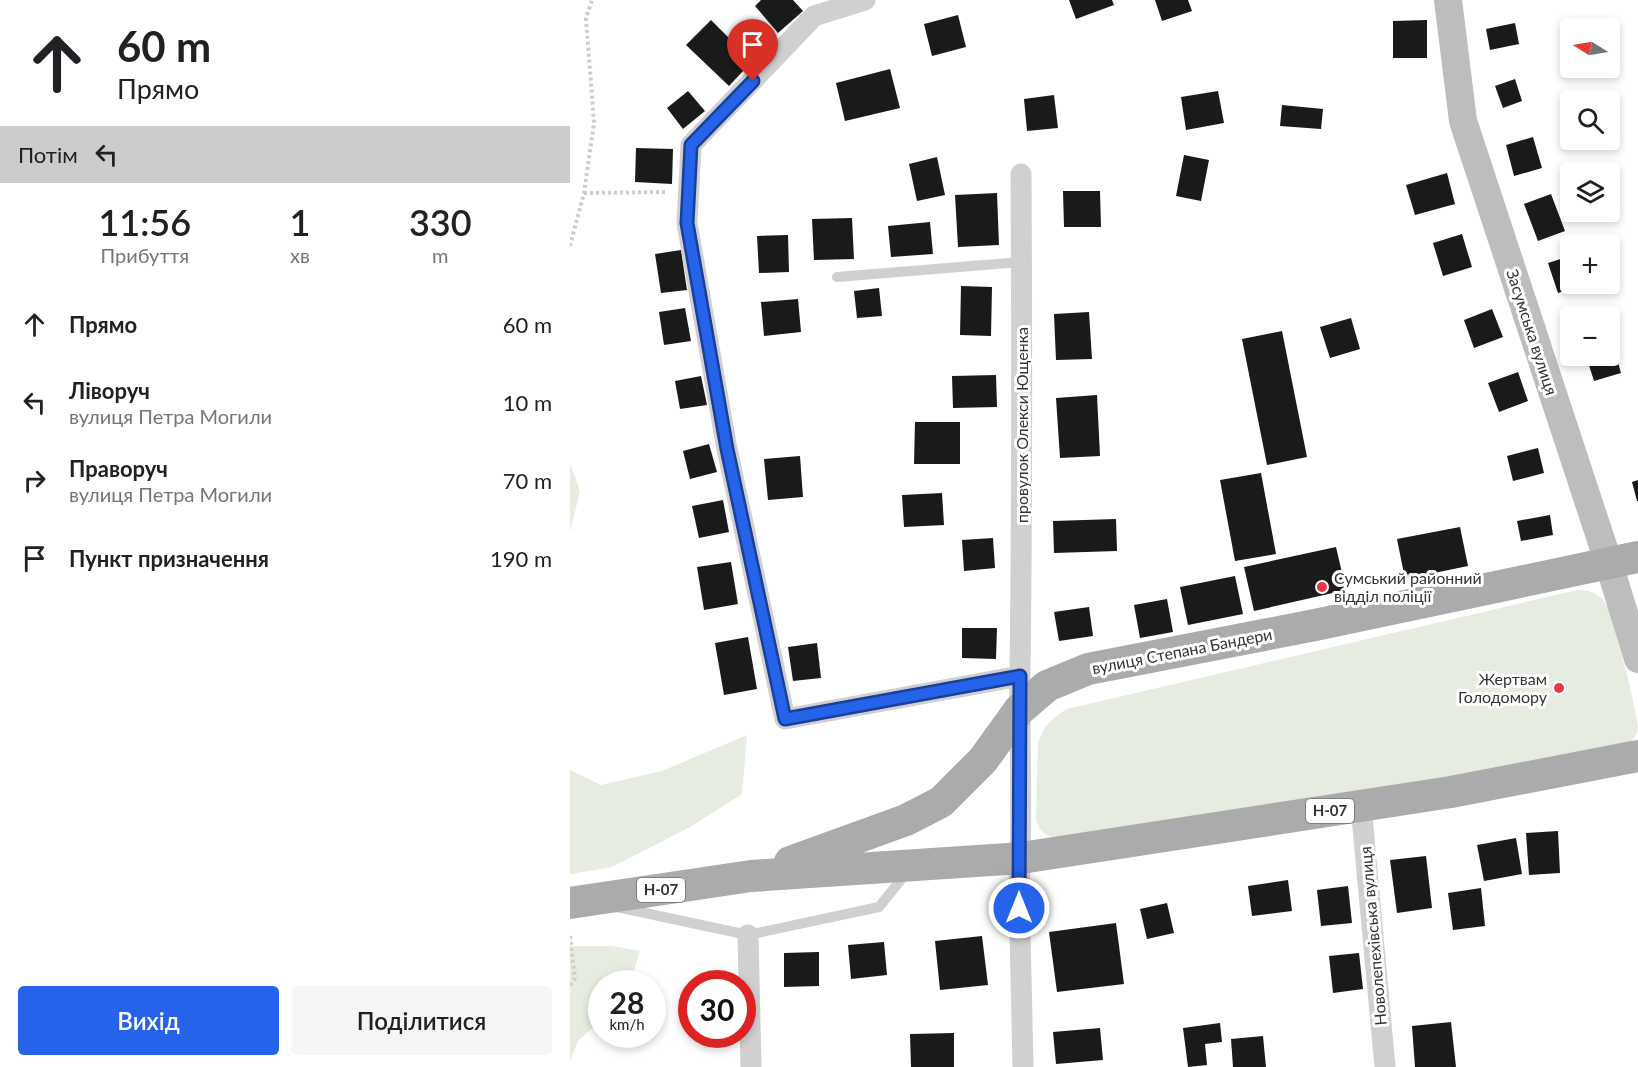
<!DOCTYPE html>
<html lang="uk">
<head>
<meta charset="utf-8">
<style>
  body { margin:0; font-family:Lato,sans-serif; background:#f6f6f6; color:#202124; height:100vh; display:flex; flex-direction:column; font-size:22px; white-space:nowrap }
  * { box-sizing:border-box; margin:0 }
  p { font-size:20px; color:#757577 }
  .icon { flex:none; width:33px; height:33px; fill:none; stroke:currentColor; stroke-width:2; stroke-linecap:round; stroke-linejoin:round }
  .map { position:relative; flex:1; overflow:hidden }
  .drawer { display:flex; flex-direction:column; background:#fff; width:570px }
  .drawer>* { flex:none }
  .top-card { background:#fff; color:#202124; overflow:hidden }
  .needle { width:39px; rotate:281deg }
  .buttons { position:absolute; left:990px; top:18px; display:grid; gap:12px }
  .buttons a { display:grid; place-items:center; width:60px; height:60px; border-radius:6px; background:#fff; box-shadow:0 3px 9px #0003; font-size:30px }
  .speed { position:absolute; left:18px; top:970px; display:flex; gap:12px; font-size:30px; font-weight:700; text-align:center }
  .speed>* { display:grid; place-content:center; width:78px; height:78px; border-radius:50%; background:#fff; box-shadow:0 3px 9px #0003; line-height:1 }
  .speed small { font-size:15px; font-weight:400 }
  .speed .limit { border:9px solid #d22; background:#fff; color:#111 }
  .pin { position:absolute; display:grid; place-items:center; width:51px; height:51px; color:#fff; margin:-62px -26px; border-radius:50% 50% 50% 0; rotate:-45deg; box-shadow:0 0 6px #0007 }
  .pin .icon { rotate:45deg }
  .me { position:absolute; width:66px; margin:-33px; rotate:0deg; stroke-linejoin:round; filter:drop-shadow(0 0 4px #0008) }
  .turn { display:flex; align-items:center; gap:21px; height:126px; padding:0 18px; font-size:27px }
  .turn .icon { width:78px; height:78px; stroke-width:2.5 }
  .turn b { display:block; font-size:42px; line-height:51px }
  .then { display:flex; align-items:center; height:57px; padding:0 18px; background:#0003; gap:12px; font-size:22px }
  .eta { display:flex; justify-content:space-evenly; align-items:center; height:102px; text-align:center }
  .eta b { font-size:36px; font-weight:600; line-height:42px }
  .button { display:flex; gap:12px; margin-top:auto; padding:12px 18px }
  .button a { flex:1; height:69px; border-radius:6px; background:#2563eb; color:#fff; font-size:24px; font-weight:600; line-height:69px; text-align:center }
  .button a+a { background:#f6f6f6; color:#202124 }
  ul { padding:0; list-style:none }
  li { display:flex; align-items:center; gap:18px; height:78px; padding:0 18px }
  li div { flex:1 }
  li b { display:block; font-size:22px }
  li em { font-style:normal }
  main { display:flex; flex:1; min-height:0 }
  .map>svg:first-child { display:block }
</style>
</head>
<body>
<main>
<section class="drawer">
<div class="top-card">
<div class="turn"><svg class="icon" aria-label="ahead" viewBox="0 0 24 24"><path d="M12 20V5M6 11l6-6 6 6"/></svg><div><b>60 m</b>Прямо</div></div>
<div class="then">Потім<svg class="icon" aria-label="left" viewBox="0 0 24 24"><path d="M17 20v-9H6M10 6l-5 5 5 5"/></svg></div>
</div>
<div class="eta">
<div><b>11:56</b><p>Прибуття</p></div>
<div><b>1</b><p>хв</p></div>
<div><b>330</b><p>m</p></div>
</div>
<ul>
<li><svg class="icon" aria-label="ahead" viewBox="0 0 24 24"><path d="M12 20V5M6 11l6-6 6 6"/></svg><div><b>Прямо</b></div><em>60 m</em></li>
<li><svg class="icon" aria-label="left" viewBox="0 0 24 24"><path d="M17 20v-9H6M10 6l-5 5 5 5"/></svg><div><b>Ліворуч</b><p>вулиця Петра Могили</p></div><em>10 m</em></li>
<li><svg class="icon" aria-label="right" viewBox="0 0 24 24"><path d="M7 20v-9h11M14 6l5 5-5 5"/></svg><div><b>Праворуч</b><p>вулиця Петра Могили</p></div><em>70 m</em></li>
<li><svg class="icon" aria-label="arrive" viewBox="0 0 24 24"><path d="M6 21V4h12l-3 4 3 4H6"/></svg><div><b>Пункт призначення</b></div><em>190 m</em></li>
</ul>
<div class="button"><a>Вихід</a><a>Поділитися</a></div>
</section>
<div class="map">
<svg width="1068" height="1067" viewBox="0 0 1068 1067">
  <rect width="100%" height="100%" fill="#fff"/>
  <path fill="#e6ecdf" d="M0 464 10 491 0 532Z
    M1007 590C1023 590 1030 594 1038 607 1045 632 1068 709 1068 730 1065 740 1056 746 1049 750L485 838C474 835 470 831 466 820L468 744C473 726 482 718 497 709Z
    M177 735 172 794 120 827 42 867 0 874V770L31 785 92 771Z
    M0 946H41L70 951 60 984H32L31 1020 8 1041 0 1061Z"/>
  <path fill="#1a1a1a" d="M191 0H223L233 11 208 33 185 6Z
    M499 0H542L544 5 506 19Z
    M585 0H618L622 11 592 21Z
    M388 15 396 47 362 56 354 24Z
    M141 20 174 53 181 46 189 54 159 86 116 45Z
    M857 20V58H823V21Z
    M945 23 949 44 920 50 916 29Z
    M320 69 330 108 275 121 266 83Z
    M945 79 952 101 933 108 925 86Z
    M118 91 135 111 113 129 97 108Z
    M648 91 654 123 616 130 611 97Z
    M484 95 488 128 457 131 454 99Z
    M712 105 753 109 751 129 710 126Z
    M963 137 972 168 944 176 936 145Z
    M66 148 103 149 102 184 65 182Z
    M614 155 639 160 631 201 606 196Z
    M367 157 375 195 347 201 339 164Z
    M877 173 885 204 845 215 836 185Z
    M493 191H530L531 227H494Z
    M427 193 429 245 388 247 385 195Z
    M981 194 995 231 968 241 954 204Z
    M282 218 284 259 244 260 242 219Z
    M360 222 363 254 321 257 318 226Z
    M892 234 902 267 873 276 863 243Z
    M218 235 219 272 189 273 187 236Z
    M111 250 117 290 91 293 85 254Z
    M1000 256V284H1010V286L988 293 978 263Z
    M391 286 422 287 421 336 390 335Z
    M309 288 312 316 287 318 284 291Z
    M228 299 231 332 194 336 191 302Z
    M115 308 121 341 94 345 89 312Z
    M922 309 933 337 904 348 894 320Z
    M519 312 522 359 486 360 484 314Z
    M781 318 790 349 760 358 750 327Z
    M712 331 737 457 697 465 672 339Z
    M1043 345 1051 373 1024 381 1016 356H1040V346Z
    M948 372 958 401 929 412 918 383Z
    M426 375 427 407 383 408 382 376Z
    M131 376 137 405 110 409 105 381Z
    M527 395 530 456 490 458 486 398Z
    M345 422H390V464H344Z
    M139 444 147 472 120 479 113 451Z
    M968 448 974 473 943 481 937 456Z
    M230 456 233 497 198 500 194 459Z
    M691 473 706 554 665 561 650 480Z
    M1068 480V501H1067L1062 482Z
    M372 493 374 525 334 527 332 495Z
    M153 500 159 532 129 538 122 506Z
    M980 515 983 535 951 541 947 521Z
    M546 519 547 551 484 553 483 521Z
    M890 527 898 566 835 579 827 539Z
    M423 538 425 568 394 571 392 540Z
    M766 547 776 590 684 611 674 567Z
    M161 562 168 604 134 610 127 567Z
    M665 576 673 614 618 625 610 587Z
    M597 599 603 632 570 638 564 605Z
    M519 607 523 636 489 641 484 612Z
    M392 628H427L426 659 392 658Z
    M178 637 187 689 154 695 145 643Z
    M247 643 251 678 223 681 218 647Z
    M988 831 990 873 959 875 956 833Z
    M946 838 952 874 914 881 907 845Z
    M856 856 862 908 827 913 820 860Z
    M718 880 722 911 682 916 678 886Z
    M778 886 782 923 751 926 747 890Z
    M911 888 915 926 883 930 878 893Z
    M597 903 604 933 577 939 570 909Z
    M546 923 554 984 487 992 479 932Z
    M412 936 418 985 370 990 365 941Z
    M314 942 317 975 281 979 278 945Z
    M249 952V986L214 987V953Z
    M789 953 793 989 763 993 759 956Z
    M881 1022 886 1067H845L842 1026Z
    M650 1023 652 1042 635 1044 637 1065 618 1067 613 1028Z
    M530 1028 533 1060 486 1064 483 1032Z
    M384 1033V1067H341L340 1034Z
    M693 1036 696 1067H663L661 1039Z"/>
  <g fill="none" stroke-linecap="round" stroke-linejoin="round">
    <path stroke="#cdcdcd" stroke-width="4" stroke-dasharray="3 3" stroke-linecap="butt" d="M14 193 97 192
      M0 246 14 193 24 123 16 18 22 0
      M0 936 5 978 0 985"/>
    <path stroke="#d0d0d0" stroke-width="10" d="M267 277 452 262
      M47 907 178 935 309 907 338 871"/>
    <path stroke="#d0d0d0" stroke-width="21" d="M295 0 244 16 121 145 117 223 157 449 215 719 450 676
      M451 174C452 342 452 509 450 677 449 746 453 816 449 886L453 1067
      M791 806 815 1067
      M178 935 181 1067"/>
    <path stroke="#bdbdbd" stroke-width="28" d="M878 0 893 121 1039 564 1068 659"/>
    <path stroke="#ababab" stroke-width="32" d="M220 862 336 820 371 802 413 760 449 710 477 686 518 669 745 625 1068 557
      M0 903 181 876 451 858 881 792 1068 756"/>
  </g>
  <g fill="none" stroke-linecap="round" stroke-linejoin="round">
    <defs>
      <path id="route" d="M183 81 121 145 117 223 157 449 215 719 450 676 449 908"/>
    </defs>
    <use href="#route" stroke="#184099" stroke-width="15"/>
    <use href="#route" stroke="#2563eb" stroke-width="10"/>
  </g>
  <g fill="#e63946" stroke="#fff" stroke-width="2">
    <circle cx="752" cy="587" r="6"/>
    <circle cx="989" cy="688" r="6"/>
  </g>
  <g text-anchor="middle" stroke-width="6" stroke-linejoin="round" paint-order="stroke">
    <g fill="#fff" stroke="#707070" stroke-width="1.5">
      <rect x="736" y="799" width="48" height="24" rx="4.5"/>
      <rect x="67" y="878" width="48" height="24" rx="4.5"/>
    </g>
    <g font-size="15" font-weight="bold" fill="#333">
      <text x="760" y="816">Н-07</text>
      <text x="91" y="895">Н-07</text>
    </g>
    <g font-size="16" fill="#333" stroke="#fff">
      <text transform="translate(962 332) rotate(72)" y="6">Засумська вулиця</text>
      <text transform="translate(452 425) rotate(-90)" y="6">провулок Олекси Ющенка</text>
      <text transform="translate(612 651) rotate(-11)" y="6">вулиця Степана Бандери</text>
      <text transform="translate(803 936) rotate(-95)" y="6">Новолепехівська вулиця</text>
    </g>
    <g font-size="16" fill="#333" stroke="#fff" text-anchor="start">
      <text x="764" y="584">Сумський районний<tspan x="764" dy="18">відділ поліції</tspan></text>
      <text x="977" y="685" text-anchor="end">Жертвам<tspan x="977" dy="18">Голодомору</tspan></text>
    </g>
  </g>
</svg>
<div class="buttons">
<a><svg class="needle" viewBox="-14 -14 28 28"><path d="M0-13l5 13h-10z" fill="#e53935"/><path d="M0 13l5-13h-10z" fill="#757577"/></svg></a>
<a><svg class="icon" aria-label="search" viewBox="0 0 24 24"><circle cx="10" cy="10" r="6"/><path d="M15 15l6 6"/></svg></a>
<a><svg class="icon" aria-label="layers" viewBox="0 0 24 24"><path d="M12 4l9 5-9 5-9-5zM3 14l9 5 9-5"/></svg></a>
<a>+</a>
<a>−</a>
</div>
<div class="speed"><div>28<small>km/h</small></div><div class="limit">30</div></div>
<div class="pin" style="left:183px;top:81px;background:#d93025"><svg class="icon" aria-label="arrive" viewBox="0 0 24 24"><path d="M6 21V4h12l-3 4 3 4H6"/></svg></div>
<svg class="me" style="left:449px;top:908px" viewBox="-20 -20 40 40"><circle r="17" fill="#2563eb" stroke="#fff" stroke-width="3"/><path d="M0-11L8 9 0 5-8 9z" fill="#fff"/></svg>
</div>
</main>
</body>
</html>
